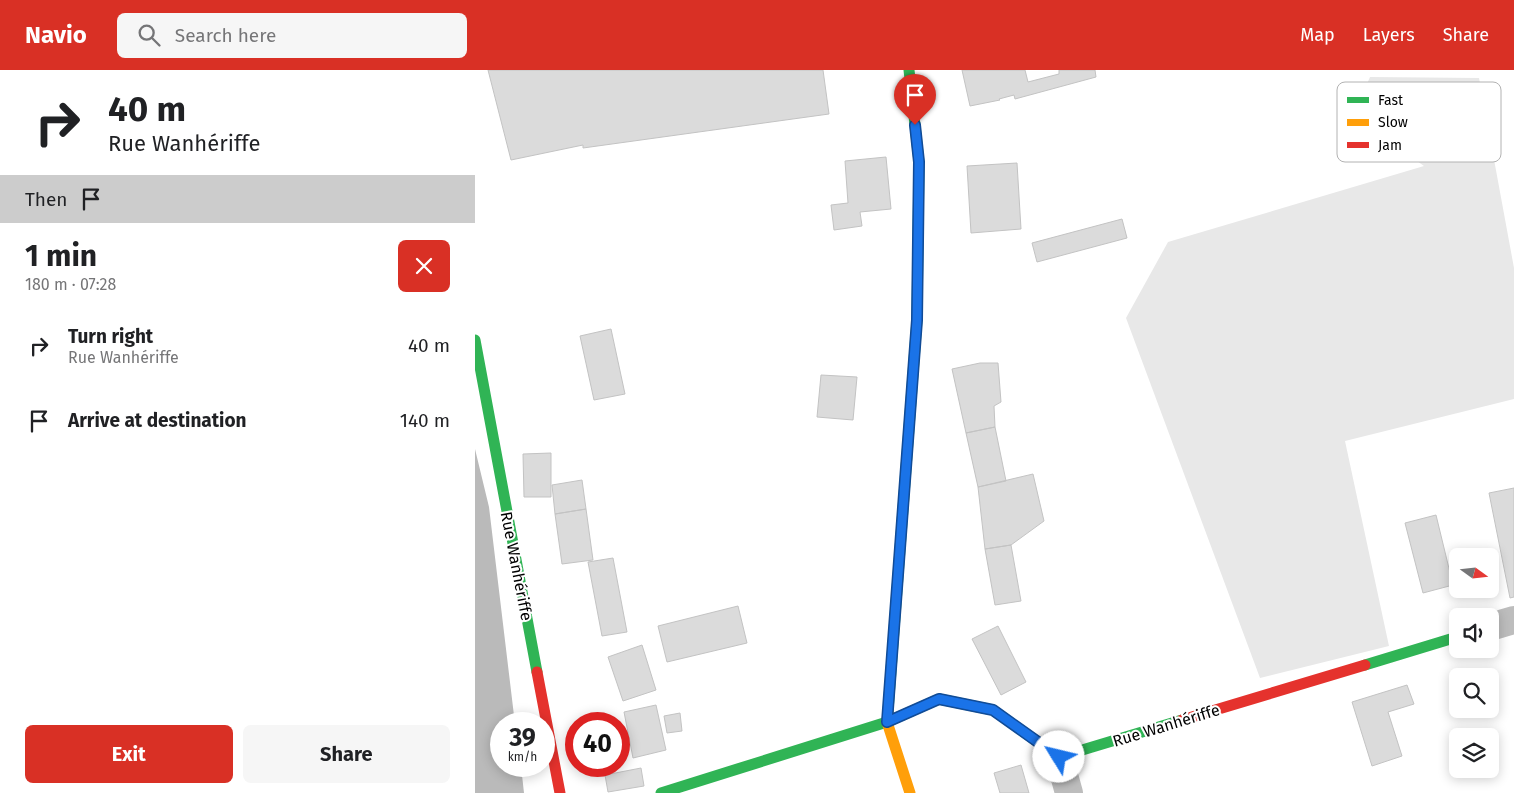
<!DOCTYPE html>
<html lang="en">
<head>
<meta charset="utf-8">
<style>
  body { margin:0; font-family:"Fira Sans",sans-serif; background:#f6f6f6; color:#202124; height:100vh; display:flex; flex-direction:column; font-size:19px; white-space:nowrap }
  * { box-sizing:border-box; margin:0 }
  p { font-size:16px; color:#757577 }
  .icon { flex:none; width:28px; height:28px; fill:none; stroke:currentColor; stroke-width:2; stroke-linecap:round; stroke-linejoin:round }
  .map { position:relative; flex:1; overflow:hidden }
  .panel { display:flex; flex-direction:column; background:#fff; width:475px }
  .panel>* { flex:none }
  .top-card { background:#fff; color:#202124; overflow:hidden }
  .needle { width:32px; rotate:105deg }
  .buttons { position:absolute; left:974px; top:478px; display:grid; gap:10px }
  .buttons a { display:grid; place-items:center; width:50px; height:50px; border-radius:8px; background:#fff; box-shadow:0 2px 12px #0003; font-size:25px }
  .speed { position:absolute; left:15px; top:642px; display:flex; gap:10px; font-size:25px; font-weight:700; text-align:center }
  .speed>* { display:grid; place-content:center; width:65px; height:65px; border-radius:50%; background:#fff; box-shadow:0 2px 12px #0003; line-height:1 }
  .speed small { font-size:12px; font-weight:400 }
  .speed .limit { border:8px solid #d22; background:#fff; color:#111 }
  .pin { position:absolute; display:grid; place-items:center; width:42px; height:42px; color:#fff; margin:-51px -21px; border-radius:50% 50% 50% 0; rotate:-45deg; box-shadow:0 0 5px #0007 }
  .pin .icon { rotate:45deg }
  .me { position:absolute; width:55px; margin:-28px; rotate:306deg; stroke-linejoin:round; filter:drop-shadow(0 0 4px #0008) }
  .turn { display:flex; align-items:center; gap:18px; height:105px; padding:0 25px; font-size:22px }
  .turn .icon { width:65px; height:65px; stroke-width:2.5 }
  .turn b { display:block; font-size:35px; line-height:42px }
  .then { display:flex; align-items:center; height:48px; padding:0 25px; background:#0003; gap:10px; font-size:19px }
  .round { display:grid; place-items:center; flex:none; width:52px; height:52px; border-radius:8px; background:#f6f6f6 }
  .summary { display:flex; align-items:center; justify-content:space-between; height:85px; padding:0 25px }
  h1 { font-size:30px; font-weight:700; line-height:38px }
  .cta { display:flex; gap:10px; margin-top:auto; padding:10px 25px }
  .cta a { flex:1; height:58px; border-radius:8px; background:#d93025; color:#fff; font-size:20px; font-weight:700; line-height:58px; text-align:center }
  .cta a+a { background:#f6f6f6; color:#202124 }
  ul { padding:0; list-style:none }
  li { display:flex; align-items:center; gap:15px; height:75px; padding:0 25px }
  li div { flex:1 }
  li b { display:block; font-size:19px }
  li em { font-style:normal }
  header { display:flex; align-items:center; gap:30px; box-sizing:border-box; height:70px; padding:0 25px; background:#d93025; color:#fff }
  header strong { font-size:24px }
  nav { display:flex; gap:28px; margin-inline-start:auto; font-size:18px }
  .search { width:350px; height:45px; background:#f6f6f6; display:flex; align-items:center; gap:12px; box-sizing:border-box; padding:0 18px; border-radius:8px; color:#757577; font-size:19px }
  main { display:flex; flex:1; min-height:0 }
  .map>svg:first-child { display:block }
</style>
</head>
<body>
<header>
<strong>Navio</strong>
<div class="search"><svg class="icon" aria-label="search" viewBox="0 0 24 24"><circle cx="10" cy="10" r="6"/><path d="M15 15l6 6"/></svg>Search here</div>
<nav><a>Map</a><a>Layers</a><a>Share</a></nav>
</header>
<main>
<section class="panel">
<div class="top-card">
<div class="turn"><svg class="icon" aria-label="right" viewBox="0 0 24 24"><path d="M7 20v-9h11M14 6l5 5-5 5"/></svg><div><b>40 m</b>Rue Wanhériffe</div></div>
<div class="then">Then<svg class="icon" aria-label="arrive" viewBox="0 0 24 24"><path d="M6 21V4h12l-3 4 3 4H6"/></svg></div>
</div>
<div class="summary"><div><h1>1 min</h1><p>180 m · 07:28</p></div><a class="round" style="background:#d93025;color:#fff"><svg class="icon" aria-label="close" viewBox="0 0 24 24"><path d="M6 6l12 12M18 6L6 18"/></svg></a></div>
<ul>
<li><svg class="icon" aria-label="right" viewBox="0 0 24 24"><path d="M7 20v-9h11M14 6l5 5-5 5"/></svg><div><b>Turn right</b><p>Rue Wanhériffe</p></div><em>40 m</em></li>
<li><svg class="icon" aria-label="arrive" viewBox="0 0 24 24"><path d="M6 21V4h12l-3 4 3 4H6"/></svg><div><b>Arrive at destination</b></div><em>140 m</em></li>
</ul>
<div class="cta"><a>Exit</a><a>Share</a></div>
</section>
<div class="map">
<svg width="1039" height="723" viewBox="0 0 1039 723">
  <rect width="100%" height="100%" fill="#fff"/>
  <path fill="#e8e8e8" d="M895 7 1004 8 1039 198V329L870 371 914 576 785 608 651 248 693 172 949 96 878 46Z"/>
  <path fill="#bababa" d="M0 379 14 437 40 654H26V696H46L49 723H0Z"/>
  <path fill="#dbdbdb" stroke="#c3c3c3" d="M13 0H348L354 44 108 78V75L36 90Z
    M487 0H550L553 12 584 4V0H620L621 7 540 29 539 25 524 29 525 30 495 36Z
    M411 87 416 139 385 142 387 156 359 160 356 135 373 133 370 91Z
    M542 93 546 159 496 163 492 96Z
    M647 149 652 168 562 192 557 173Z
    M136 259 150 324 119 330 105 266Z
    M505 293H523L526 332 519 336 520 357 491 363 477 299Z
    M346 305 382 307 378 350 342 347Z
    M520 357 531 411 503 417 491 363Z
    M76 383V427H49L48 384Z
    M558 404 569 451 536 475 510 479 503 417Z
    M107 410 111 439 80 444 77 415Z
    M1039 418V527L1035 528 1014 423Z
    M111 439 118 490 87 494 80 444Z
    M961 445 978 515 948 523 930 453Z
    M536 475 546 531 520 535 510 479Z
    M138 488 152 562 127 566 113 492Z
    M263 536 272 573 192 592 183 556Z
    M523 556 551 612 526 625 497 569Z
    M167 575 181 620 148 631 133 587Z
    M932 615 939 634 913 642 927 686 897 696 877 632Z
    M181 635 191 680 158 688 149 642Z
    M205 643 207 661 192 663 189 646Z
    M546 695 554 723H525L519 703Z
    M166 698 169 716 133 722 130 705Z"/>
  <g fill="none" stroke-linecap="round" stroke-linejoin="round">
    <path stroke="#bdbdbd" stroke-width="28" d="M1015 557 1039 550
      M584 687 594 723"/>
    <path stroke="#30b455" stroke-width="11" d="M0 270 62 602
      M890 595 982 567
      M413 641 442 250 444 92 434 0
      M186 723 412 652 464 629 518 640 584 687 707 650"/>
    <path stroke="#ff9f0a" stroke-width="11" d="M413 641 412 652 435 723"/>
    <path stroke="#e5322d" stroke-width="11" d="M62 602 85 723
      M707 650 890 595"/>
  </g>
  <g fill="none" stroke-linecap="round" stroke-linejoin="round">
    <defs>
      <path id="route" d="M440 55 444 92 442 250 412 652 464 629 518 640 584 687"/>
    </defs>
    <use href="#route" stroke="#114b97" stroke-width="12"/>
    <use href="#route" stroke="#1a73e8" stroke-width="9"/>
  </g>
  <g text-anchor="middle" stroke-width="4" stroke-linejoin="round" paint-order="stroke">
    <g font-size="16" fill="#000" stroke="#fff">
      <text transform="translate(42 496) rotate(79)" y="6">Rue Wanhériffe</text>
      <text transform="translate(691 655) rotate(-17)" y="6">Rue Wanhériffe</text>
    </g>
  </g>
  <rect x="862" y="12" width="164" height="80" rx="8" fill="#fff" stroke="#b2b2b2" stroke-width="1"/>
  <rect x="872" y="27" width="22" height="6" fill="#30b455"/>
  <rect x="872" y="49" width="22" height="7" fill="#ff9f0a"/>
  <rect x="872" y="72" width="22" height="6" fill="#e5322d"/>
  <g font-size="14" fill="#000">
    <text x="903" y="35">Fast</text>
    <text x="903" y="57">Slow</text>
    <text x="903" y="80">Jam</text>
  </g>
</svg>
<div class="buttons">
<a><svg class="needle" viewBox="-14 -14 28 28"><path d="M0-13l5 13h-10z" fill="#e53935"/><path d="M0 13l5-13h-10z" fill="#757577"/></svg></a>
<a><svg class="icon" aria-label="sound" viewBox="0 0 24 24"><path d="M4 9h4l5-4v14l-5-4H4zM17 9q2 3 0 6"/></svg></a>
<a><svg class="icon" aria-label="search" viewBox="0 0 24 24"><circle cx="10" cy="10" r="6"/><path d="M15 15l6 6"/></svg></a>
<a><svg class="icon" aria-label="layers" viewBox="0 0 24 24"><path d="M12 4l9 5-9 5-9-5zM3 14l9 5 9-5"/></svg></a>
</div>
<div class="speed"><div>39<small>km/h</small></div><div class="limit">40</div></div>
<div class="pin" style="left:440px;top:55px;background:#d93025"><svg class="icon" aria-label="arrive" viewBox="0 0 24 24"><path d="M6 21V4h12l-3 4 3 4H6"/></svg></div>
<svg class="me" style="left:584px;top:687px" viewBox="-20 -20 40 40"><circle r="19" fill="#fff"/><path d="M0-13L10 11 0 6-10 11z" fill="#1a73e8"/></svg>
</div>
</main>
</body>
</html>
